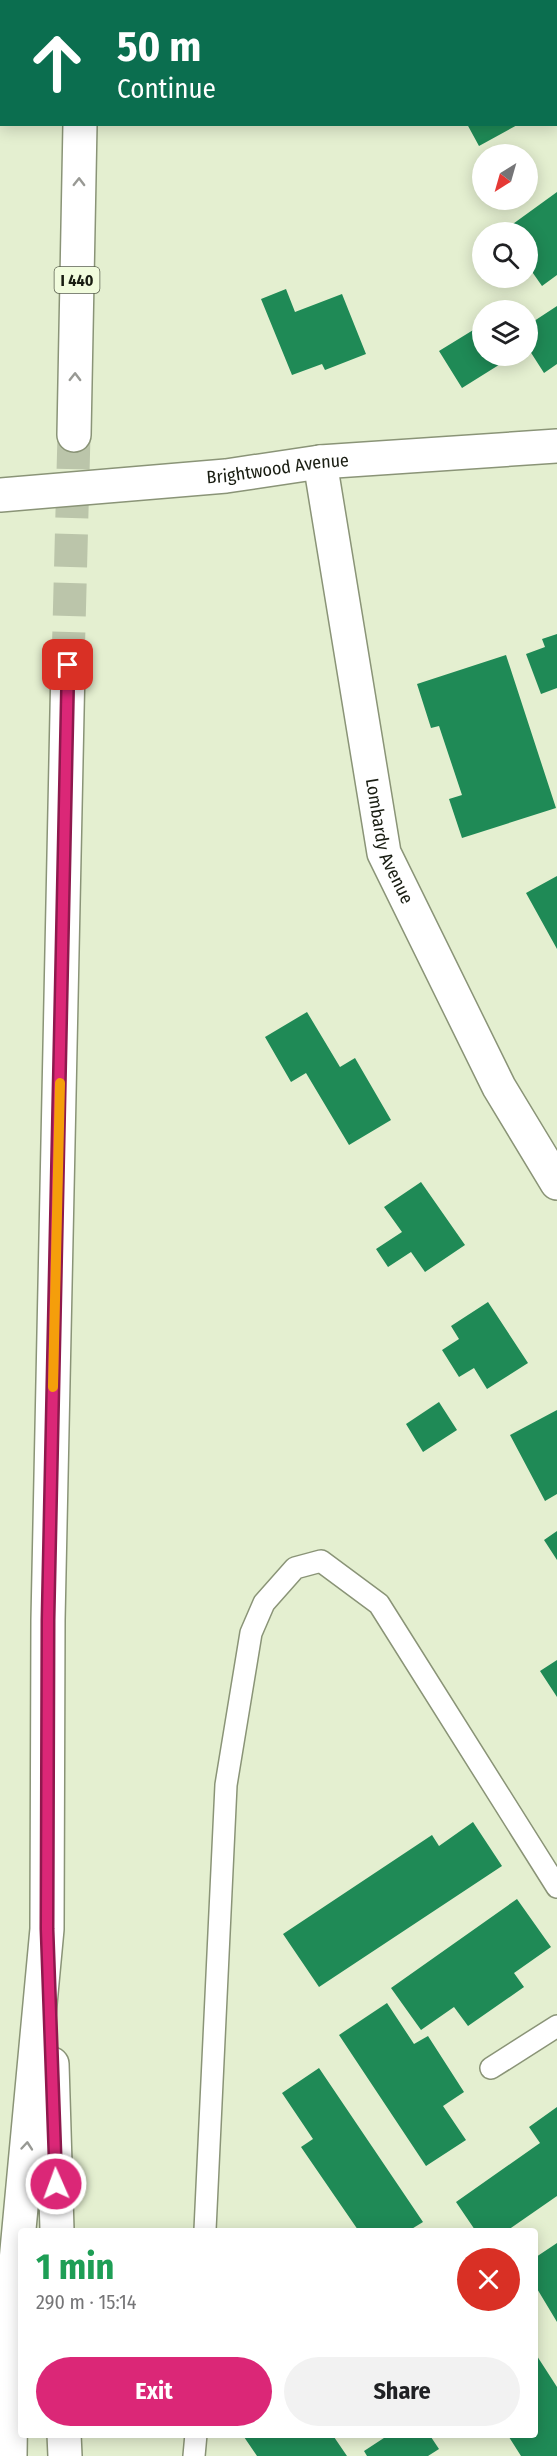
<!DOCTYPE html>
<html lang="en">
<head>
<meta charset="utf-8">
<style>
  body { margin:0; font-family:"Fira Sans Condensed",sans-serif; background:#f2f2f2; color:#202124; height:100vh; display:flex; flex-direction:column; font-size:22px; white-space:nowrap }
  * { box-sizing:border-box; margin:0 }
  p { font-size:20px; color:#757577 }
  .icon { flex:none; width:33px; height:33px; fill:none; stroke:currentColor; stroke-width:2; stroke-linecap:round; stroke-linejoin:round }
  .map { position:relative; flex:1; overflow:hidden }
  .side { position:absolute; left:18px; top:2228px; width:520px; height:210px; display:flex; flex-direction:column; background:#fff; border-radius:6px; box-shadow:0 3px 15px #0003 }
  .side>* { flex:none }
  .guide { position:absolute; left:0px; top:0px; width:558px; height:126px; box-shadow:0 3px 15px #0003; background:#0b6e4f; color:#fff; overflow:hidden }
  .needle { width:39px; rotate:217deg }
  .buttons { position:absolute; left:472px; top:144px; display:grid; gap:12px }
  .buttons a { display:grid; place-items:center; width:66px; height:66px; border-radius:50%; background:#fff; box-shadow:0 3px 15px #0003; font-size:30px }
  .pin { position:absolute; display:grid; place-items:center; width:51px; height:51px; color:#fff; margin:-26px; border-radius:12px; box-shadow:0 3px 9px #0006 }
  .me { position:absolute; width:66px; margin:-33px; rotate:358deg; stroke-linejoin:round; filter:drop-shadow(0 0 4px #0008) }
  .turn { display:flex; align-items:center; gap:21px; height:126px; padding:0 18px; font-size:27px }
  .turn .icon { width:78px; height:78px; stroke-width:2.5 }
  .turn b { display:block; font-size:42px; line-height:51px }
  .round { display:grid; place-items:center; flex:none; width:63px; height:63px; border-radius:32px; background:#f2f2f2 }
  .overview { display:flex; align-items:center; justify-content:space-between; height:102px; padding:0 18px }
  h1 { font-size:36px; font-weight:700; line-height:45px; color:#1e9e55 }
  .button { display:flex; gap:12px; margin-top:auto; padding:12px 18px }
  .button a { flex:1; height:69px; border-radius:36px; background:#db2777; color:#fff; font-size:24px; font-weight:700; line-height:69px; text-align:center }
  .button a+a { background:#f2f2f2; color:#202124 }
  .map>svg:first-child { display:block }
</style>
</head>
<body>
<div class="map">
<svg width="557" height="2456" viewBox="0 0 557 2456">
  <rect width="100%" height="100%" fill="#e4efd0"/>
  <path fill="#1f8a56" d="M467 124H519L479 146Z
    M557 192V275L542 286 528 266V232L503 231Z
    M286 289 295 312 342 294 366 354 325 370 322 364 292 375 261 299Z
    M557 306V364L544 373 528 348V325Z
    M483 324V356H513L462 388 439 351Z
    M557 634V688L541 694 526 654 545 647 542 639Z
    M506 655 556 808 462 838 449 799 462 795 439 726 431 728 417 684Z
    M557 876V949L526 893Z
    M307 1012 340 1067 355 1058 391 1120 349 1145 306 1073 291 1082 265 1037Z
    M421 1182 465 1245 425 1272 411 1252 388 1267 376 1249 402 1232 384 1207Z
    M488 1302 528 1363 487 1389 474 1368 459 1377 442 1350 459 1339 451 1326Z
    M439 1402 457 1430 423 1452 406 1424Z
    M557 1410V1494L545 1501 510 1435Z
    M557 1531V1560L544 1540Z
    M557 1660V1697L540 1671Z
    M473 1822 502 1866 319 1987 283 1934 432 1835 439 1846Z
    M517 1899 551 1947 514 1973 524 1987 468 2026 454 2007 421 2030 391 1988Z
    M387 2003 414 2044 428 2036 464 2092 443 2106 466 2140 426 2166 339 2035Z
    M319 2068 423 2222 410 2230H358L301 2147 313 2139 282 2093Z
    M557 2107V2196L508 2230H475L456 2202 540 2143 529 2127Z
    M557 2243V2322L536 2287V2257Z
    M537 2356 557 2387V2456H521L507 2434H536Z
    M242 2434H332L347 2456H257Z
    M390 2434H429L439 2449 428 2456H367L364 2451Z"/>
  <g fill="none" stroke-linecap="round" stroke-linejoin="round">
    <path stroke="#bbc5aa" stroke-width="33" stroke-dasharray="33 16" stroke-linecap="butt" d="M68 665 74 435"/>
    <defs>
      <path id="service" d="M491 2068 557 2026
        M205 2230 226 1785 251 1633 264 1603 295 1568 321 1561 379 1604 557 1887
        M194 2456 196 2434"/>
      <g id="minor">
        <path id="s1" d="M320 462 384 853 499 1087 557 1183"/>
        <path id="s2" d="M0 495 226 476 320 462 557 446"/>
      </g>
      <path id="motorway" d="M82 0V2
        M74 435 80 124
        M52 2064 57 2230
        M64 2434 65 2456
        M10 2456 12 2304 47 1929 48 1620 68 665"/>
    </defs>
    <use href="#service" stroke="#8a9477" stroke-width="24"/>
    <use href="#minor" stroke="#8a9477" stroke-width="36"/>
    <use href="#motorway" stroke="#8a9477" stroke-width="36"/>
    <use href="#service" stroke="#fff" stroke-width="21"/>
    <use href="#minor" stroke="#fff" stroke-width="33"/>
    <use href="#motorway" stroke="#fff" stroke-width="33"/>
  </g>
  <defs><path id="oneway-chevron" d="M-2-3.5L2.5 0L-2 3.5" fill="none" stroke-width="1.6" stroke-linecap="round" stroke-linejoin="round" transform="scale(1.5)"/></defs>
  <g stroke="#989994">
    <use href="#oneway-chevron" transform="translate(79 182) rotate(-89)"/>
    <use href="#oneway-chevron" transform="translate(75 377) rotate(-89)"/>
    <use href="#oneway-chevron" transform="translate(27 2146) rotate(-85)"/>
  </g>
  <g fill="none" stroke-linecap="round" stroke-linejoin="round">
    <defs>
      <path id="route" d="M56 2184 47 1929 48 1620 68 665"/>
    </defs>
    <use href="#route" stroke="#8e194d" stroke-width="15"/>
    <use href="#route" stroke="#db2777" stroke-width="10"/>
    <path stroke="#f59e0b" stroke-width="10" d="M53 1387 60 1083"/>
  </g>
  <g text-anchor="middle" stroke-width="6" stroke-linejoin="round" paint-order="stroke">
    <rect fill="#f1fcdd" stroke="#5a604f" stroke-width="1.5" x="54.5" y="267" width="45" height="26" rx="4.5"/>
    <g font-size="16" font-weight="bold" fill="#191d12">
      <text x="77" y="286">I 440</text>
    </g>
    <g font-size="18" fill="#191d12" stroke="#f1fcdd">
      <text dy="6" stroke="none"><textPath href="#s2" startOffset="279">Brightwood Avenue</textPath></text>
      <text dy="6" stroke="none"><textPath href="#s1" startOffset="386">Lombardy Avenue</textPath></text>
    </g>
  </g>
</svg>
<div class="buttons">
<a><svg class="needle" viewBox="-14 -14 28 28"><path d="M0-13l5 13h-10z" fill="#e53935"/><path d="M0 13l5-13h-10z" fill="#757577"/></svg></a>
<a><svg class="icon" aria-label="search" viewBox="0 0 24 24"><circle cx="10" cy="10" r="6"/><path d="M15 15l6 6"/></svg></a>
<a><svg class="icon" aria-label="layers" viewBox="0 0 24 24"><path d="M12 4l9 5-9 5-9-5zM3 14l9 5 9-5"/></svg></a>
</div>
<div class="pin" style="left:68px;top:665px;background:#d93025"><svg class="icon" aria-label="arrive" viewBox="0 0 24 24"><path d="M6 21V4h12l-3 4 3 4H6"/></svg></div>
<svg class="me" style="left:56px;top:2184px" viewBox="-20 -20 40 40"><circle r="17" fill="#db2777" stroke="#fff" stroke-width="3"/><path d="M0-11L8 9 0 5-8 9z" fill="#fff"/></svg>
<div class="guide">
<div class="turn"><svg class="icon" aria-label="ahead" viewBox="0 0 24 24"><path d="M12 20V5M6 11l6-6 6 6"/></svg><div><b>50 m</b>Continue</div></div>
</div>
<section class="side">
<div class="overview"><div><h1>1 min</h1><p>290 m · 15:14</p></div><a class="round" style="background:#d93025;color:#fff"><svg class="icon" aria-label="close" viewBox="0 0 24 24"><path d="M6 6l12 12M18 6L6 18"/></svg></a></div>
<div class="button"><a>Exit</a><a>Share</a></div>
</section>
</div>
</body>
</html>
